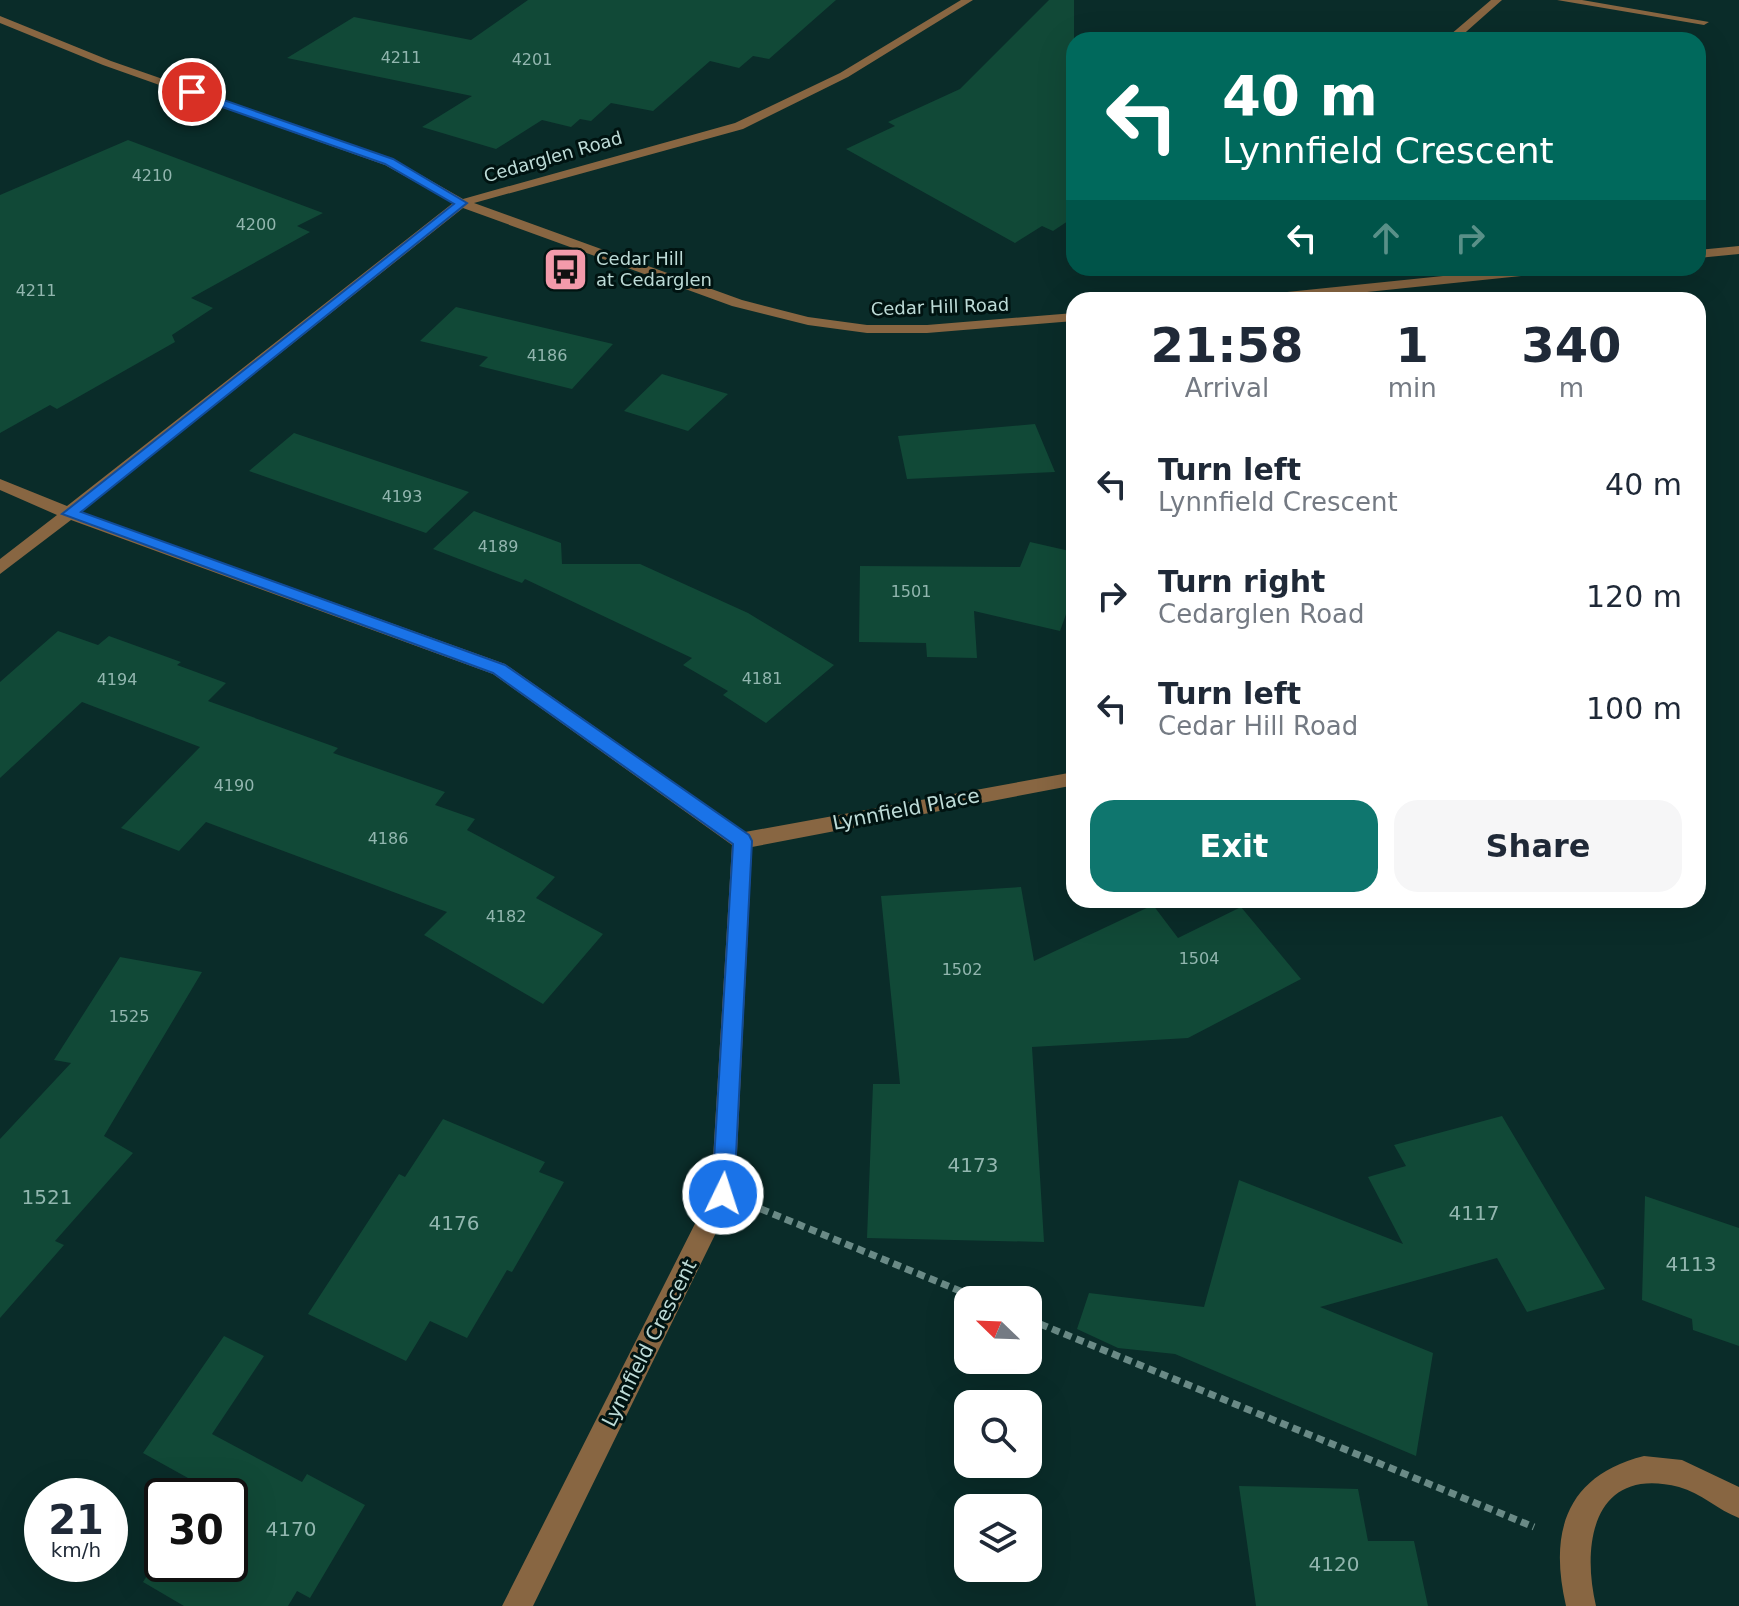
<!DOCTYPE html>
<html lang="en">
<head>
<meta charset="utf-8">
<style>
  body { margin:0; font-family:"DejaVu Sans",sans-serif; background:#f6f6f7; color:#1f2937; height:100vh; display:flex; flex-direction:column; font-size:30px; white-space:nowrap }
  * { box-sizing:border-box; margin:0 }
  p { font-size:26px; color:#747a83 }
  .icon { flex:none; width:44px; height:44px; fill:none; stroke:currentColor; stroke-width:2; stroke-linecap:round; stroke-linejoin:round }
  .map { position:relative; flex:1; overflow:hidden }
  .side { position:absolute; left:1066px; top:292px; width:640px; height:616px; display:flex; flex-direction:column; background:#fff; border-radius:24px; box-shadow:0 8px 32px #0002 }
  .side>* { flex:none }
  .hud { position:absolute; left:1066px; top:32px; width:640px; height:244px; border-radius:24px; box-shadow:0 8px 32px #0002; background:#00695c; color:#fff; overflow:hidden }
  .needle { width:52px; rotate:293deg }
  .fabs { position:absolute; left:954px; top:1286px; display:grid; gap:16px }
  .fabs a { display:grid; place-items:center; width:88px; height:88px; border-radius:16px; background:#fff; box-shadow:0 8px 32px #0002; font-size:40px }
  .speed { position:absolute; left:24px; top:1478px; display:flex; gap:16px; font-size:40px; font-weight:700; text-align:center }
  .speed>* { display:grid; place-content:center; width:104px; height:104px; border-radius:50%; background:#fff; box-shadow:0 8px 32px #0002; line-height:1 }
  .speed small { font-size:20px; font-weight:400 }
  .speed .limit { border:4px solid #111; border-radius:12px; background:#fff; color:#111 }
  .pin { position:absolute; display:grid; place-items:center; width:68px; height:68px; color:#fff; margin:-34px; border:4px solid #fff; border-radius:50%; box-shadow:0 2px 8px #0007 }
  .me { position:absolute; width:88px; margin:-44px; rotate:4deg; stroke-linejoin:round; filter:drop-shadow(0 0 6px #0008) }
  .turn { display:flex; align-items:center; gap:28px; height:168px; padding:0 24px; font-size:36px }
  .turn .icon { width:104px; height:104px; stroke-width:2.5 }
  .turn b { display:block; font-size:56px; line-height:68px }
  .lanes { display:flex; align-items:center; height:76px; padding:0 24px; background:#0003; justify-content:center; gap:40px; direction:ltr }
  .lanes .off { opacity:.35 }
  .eta { display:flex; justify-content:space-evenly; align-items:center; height:136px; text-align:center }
  .eta b { font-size:48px; font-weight:700; line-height:56px }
  .cta { display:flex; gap:16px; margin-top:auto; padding:16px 24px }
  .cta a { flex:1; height:92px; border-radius:24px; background:#0f766e; color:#fff; font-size:32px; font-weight:700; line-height:92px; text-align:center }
  .cta a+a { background:#f6f6f7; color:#1f2937 }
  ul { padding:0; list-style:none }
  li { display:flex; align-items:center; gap:24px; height:112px; padding:0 24px }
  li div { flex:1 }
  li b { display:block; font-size:30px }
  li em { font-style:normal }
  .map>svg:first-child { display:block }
</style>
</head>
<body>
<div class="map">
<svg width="1739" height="1606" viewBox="0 0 1739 1606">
  <rect width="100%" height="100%" fill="#0a2c29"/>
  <path fill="#114937" d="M528 0H836L769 59 753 56 739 68 710 61 653 111 611 103 591 121 580 119 571 127 542 120 496 149 422 127 472 96 287 58 354 17 471 40Z
    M1049 0H1074V217L1053 231 1042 226 1015 243 846 149 895 126 888 122 960 89Z
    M128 140 323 213 297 226 310 232 191 298 213 308 172 335 175 342 57 409 50 405 0 433V195Z
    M456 307 613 344 572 389 479 366 488 357 420 341Z
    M662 374 728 394 688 431 624 411Z
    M1035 424 1055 472 907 479 898 436Z
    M294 433 469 492 426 533 249 471Z
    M474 511 561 543 562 564H640L748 613 834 665 766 723 723 695 728 691 683 665 692 658 525 579 522 583 433 549Z
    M1030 542 1074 552V592L1060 631 974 611 977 658 927 657 926 643 859 642 860 566 1020 567Z
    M58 631 98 645 109 636 181 662 177 665 226 683 208 701 338 748 333 753 445 792 435 805 475 819 467 830 555 877 536 898 603 934 543 1004 424 935 447 912 206 822 179 851 121 828 200 747 82 702 0 778V682Z
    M1021 887 1034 961 1153 905 1178 938 1241 907 1301 979 1188 1038 1032 1047 1044 1242 867 1238 873 1084H900L881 896Z
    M120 957 202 972 104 1136 133 1153 55 1241 64 1245 0 1318V1139L71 1063 54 1060Z
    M1502 1116 1605 1289 1527 1312 1497 1258 1320 1307 1433 1353 1416 1456 1175 1354 1118 1348 1077 1329 1089 1293 1204 1307 1239 1180 1403 1244 1368 1177 1406 1166 1394 1145Z
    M443 1119 545 1162 539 1172 564 1182 512 1272 507 1270 467 1338 430 1321 406 1361 308 1314 399 1174 405 1177Z
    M1645 1196 1739 1228V1346L1693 1330 1692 1319 1642 1300Z
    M224 1336 264 1356 212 1434 302 1482 307 1474 365 1505 310 1598 297 1591 288 1606H184L143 1582 162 1553V1564H230V1496H200L206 1488 143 1453Z
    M1239 1486 1358 1489 1368 1541H1414L1428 1606H1256Z"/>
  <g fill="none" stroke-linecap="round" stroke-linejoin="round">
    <path stroke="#6a8a86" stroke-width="7" stroke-dasharray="8 5" stroke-linecap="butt" d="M761 1209 982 1300
      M1028 1319 1534 1527"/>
    <path fill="#886642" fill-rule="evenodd" d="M961 0H973L848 77 743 129 474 203 742 300 808 317 867 325H927L1074 313V321L927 333H867L808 325 732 306 463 208 81 512 505 664 745 832 1074 772V784L1070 786 752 847 735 1194 533 1606H502L711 1192 732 845 493 674 71 520 0 574V559L57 515 0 490V479L67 506 453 203 385 165 103 65 0 23V16L111 61 393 159 463 199 735 123 840 73Z
      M1491 0H1502L1458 39H1450V35Z
      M1557 0H1582L1709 22 1704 25Z
      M1739 246V254L1698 258V250Z
      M1521 268H1568L1561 272 1290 300H1242L1249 296Z
      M1644 1456 1682 1460 1739 1487V1518C1718 1510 1701 1493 1679 1487 1594 1465 1581 1543 1596 1606H1566C1549 1533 1565 1476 1644 1456Z"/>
  </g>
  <path fill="#1a73e8" stroke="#114b97" stroke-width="2" d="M192 89 393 159 467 203 81 512 505 665 749 835 752 841 734 1194 731 1201 723 1205 715 1201 712 1194 733 844 493 673 62 514 454 204 385 164 188 95Z"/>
  <defs>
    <symbol id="bus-square" viewBox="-11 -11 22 22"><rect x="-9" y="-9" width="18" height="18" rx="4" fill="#f39aab" stroke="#001311"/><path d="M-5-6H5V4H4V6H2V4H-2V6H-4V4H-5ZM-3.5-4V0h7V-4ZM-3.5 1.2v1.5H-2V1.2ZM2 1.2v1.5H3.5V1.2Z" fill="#111"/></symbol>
  </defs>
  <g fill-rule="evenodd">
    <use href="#bus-square" x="540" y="244" width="51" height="51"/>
  </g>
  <g text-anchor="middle" stroke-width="6" stroke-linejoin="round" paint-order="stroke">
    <g font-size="16" fill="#92b6af">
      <text x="401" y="63">4211</text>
      <text x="532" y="65">4201</text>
      <text x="152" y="181">4210</text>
      <text x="256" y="230">4200</text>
      <text x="36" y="296">4211</text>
      <text x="547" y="361">4186</text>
      <text x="402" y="502">4193</text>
      <text x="498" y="552">4189</text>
      <text x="911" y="597">1501</text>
      <text x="762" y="684">4181</text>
      <text x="117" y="685">4194</text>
      <text x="234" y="791">4190</text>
      <text x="388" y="844">4186</text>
      <text x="506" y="922">4182</text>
      <text x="1199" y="964">1504</text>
      <text x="962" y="975">1502</text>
      <text x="129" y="1022">1525</text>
    </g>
    <g font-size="18" fill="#bddbd7" stroke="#001311">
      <text transform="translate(553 157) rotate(-16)" y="6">Cedarglen Road</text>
      <text transform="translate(940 307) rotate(-2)" y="6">Cedar Hill Road</text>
    </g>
    <g font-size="18" fill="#bddbd7" stroke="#001311" text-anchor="start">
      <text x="596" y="265">Cedar Hill<tspan x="596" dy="21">at Cedarglen</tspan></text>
    </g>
    <g font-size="20" fill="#bddbd7" stroke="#001311">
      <text transform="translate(906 809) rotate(-11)" y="7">Lynnfield Place</text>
      <text transform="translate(649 1343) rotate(-63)" y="7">Lynnfield Crescent</text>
    </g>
    <g font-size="20" fill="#92b6af">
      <text x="973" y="1172">4173</text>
      <text x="47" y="1204">1521</text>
      <text x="1474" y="1220">4117</text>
      <text x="454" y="1230">4176</text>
      <text x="1691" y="1271">4113</text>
      <text x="291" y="1536">4170</text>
      <text x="1334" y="1571">4120</text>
    </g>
  </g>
</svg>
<div class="fabs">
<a><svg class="needle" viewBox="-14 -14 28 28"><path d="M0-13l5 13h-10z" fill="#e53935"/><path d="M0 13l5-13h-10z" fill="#747a83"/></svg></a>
<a><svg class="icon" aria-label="search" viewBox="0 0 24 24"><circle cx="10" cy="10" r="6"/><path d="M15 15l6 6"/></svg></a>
<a><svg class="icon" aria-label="layers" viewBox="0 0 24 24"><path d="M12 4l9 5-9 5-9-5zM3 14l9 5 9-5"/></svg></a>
</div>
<div class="speed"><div>21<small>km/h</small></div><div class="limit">30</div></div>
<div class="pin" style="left:192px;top:92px;background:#d93025"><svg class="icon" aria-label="arrive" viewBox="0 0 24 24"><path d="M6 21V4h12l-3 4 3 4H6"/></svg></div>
<svg class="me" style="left:723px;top:1194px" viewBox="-20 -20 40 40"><circle r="17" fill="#1a73e8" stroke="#fff" stroke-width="3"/><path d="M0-11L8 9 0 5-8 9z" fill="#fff"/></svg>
<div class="hud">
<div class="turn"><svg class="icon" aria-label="left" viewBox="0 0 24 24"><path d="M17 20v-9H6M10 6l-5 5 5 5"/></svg><div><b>40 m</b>Lynnfield Crescent</div></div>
<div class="lanes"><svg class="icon" aria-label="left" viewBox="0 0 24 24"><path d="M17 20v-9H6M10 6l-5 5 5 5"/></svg><svg class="icon off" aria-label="ahead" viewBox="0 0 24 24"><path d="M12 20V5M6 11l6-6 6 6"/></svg><svg class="icon off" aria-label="right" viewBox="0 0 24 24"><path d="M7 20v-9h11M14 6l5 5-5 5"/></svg></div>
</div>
<section class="side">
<div class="eta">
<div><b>21:58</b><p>Arrival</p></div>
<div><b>1</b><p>min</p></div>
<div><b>340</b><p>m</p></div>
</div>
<ul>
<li><svg class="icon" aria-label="left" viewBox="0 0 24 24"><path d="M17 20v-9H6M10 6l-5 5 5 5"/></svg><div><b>Turn left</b><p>Lynnfield Crescent</p></div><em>40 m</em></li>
<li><svg class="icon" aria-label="right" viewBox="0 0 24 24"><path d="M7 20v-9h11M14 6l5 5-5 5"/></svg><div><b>Turn right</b><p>Cedarglen Road</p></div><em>120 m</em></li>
<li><svg class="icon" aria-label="left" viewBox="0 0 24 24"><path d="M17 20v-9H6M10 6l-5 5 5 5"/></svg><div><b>Turn left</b><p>Cedar Hill Road</p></div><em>100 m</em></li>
</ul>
<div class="cta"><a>Exit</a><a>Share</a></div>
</section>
</div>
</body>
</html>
